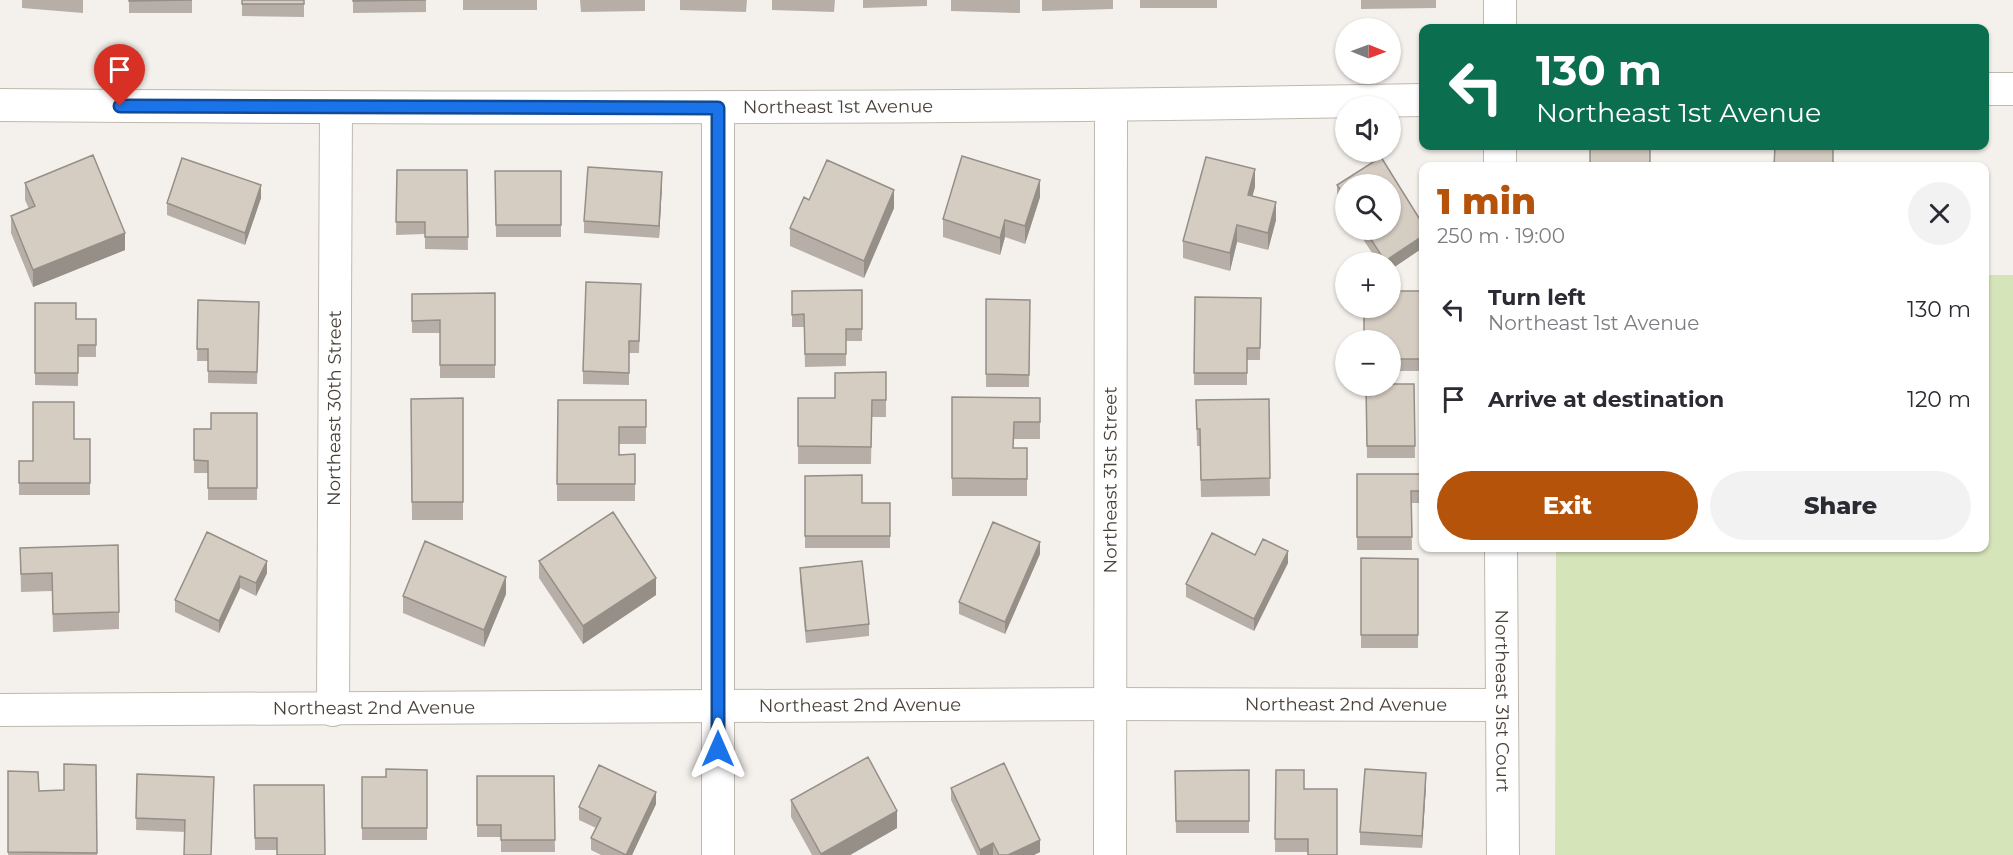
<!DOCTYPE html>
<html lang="en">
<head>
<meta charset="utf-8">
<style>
  body { margin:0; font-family:Montserrat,sans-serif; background:#f2f2f3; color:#2b2b33; height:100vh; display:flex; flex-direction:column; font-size:22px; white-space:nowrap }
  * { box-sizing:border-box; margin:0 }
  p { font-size:20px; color:#7c7c81 }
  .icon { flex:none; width:33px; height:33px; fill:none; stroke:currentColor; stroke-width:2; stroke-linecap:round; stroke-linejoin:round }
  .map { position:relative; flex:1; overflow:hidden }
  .sheet { position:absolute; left:1419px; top:162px; width:570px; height:390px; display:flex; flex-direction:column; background:#fff; border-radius:12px; box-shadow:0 2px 4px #0004 }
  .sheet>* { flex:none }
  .top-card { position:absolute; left:1419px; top:24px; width:570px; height:126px; border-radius:12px; box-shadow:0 2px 4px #0004; background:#0b6e4f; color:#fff; overflow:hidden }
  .needle { width:39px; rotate:91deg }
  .tools { position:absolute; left:1335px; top:18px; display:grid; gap:12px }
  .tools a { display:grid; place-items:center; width:66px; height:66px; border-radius:50%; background:#fff; box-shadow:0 2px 4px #0004; font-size:30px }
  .pin { position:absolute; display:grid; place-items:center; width:51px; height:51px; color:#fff; margin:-62px -26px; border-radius:50% 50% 50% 0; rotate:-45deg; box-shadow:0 0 6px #0007 }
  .pin .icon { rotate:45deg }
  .me { position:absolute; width:66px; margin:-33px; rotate:0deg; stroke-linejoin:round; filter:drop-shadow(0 0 4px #0008) }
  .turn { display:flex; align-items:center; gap:21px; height:126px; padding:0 18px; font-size:27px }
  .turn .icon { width:78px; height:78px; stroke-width:2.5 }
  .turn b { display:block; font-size:42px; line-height:51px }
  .round { display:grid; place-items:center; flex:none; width:63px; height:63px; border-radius:32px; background:#f2f2f3 }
  .overview { display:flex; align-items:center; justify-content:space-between; height:102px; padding:0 18px }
  h1 { font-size:36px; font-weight:800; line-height:45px; color:#b45309 }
  .button { display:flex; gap:12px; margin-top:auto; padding:12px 18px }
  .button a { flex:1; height:69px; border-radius:36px; background:#b45309; color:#fff; font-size:24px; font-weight:800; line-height:69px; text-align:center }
  .button a+a { background:#f2f2f3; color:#2b2b33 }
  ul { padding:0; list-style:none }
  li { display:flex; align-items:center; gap:18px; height:90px; padding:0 18px }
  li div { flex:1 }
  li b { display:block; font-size:22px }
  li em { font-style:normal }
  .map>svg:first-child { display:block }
</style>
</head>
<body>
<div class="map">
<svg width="2013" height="855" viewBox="0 0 2013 855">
  <rect width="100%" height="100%" fill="#f4f1ec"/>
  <path fill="#d6e4b9" d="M1985 275H2013V855H1555L1556 548H1984Z"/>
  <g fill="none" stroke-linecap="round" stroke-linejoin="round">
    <defs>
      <g id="minor">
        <path d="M1500 28V0"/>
        <path d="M1984 89H2013"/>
        <path id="s1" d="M0 105C475 109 949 109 1424 100"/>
        <path d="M718 108V855"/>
        <path d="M1500 146V166"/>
        <path id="s2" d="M1501 548 1503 855"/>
        <path id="s3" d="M0 710 1110 704 1502 705"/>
        <path id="s4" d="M333 710 336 108"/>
        <path id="s5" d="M1110 855 1111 106"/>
      </g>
    </defs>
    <use href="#minor" stroke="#bfb8af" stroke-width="34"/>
    <use href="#minor" stroke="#fff" stroke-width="32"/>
  </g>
  <path fill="#b7afa7" d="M22 0H83V13L22 8Z
    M129 0H192V13H129Z
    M242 0H304V17L242 16Z
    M353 0H426V12L353 13Z
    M463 0H537V10H463Z
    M580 0H645V11L581 12Z
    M680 0H747L746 12 680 10Z
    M772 0H835L834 12 772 10Z
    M863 0H927V6L863 8Z
    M951 0H1020V13L951 11Z
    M1042 0H1113V9L1042 11Z
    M1140 0H1217V8H1140Z
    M1361 0H1436V8L1361 9Z
    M1381 157 1424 226V247L1390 270V262H1378L1357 230H1390V184H1346V211L1337 198V185Z
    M397 170H467L468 250 425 249V234L396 235Z
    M495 171H561V237H496Z
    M25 183 125 250 33 287 11 233V216L29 209 25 200Z
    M662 184 659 238 584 233V221Z
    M1255 187 1252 196 1276 220 1268 250 1237 242 1230 271 1183 258V241Z
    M1040 197 1025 244 1005 237 1000 255 943 237V219Z
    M261 198 245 245 167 215V203Z
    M894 208 864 278 790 246V228Z
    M862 290V341H846V366L805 367 804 327H792V291Z
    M1422 291V371H1390V340Z
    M495 293V378H440V333H412V294Z
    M641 296 639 353H629V385L583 384V371Z
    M1195 297 1261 298 1260 360H1247V385H1194Z
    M986 299 1030 300 1029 387H986Z
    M198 300 259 302 257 384 208 383V361H197Z
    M35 303 76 319H96V357H78V386L35 385Z
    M886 372V417H872L871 464H798V398H835Z
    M1414 384 1415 458H1367L1366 386Z
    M463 398V520H412L411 399Z
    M1040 398V439H1014L1013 448H1027V496H952V478Z
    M1269 399 1270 496 1201 497 1200 446H1197L1196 400Z
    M646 400V444H619V455L635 454V501H557V484Z
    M257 413V500H208V473H194V429H211Z
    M74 439H90V495H19V461H33Z
    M1357 474H1423V503H1411L1412 550H1357Z
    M805 476 862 503H890V548H805Z
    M207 532 267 573 256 596 240 588 219 633 175 612V600Z
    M20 548 119 612V629L53 632 52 591 21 592Z
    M1040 554 1005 634 959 614V602Z
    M1255 555 1288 563 1254 631 1186 597V584Z
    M1361 558 1418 559V648H1361Z
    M539 561 656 595 583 644 539 578Z
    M800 568 869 624V636L806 643 800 580Z
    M506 594 484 647 403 613V596Z
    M96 765 97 855H8V771L39 791 64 790Z
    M427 770V840H362V777H386Z
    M1249 770V833H1176L1175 771Z
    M1276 770 1304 789H1337L1308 852H1275Z
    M137 774 214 789 185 832 136 830Z
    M477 776H554L555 852H501V837H477Z
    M254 785 325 855 277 850H255Z
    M1426 785 1422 848 1360 845V832Z
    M951 788 1040 852 1034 855H977L951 800Z
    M791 800 897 828 850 855H812L791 817Z
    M656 804 632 855H601L591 850V838L596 828 579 820V807Z"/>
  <path fill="#958f88" d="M1255 169V187L1248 212V195Z
    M662 172V184L659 238V226Z
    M1040 180V197L1025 244V226Z
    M261 185V198L245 245V233Z
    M894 190V208L864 278V261Z
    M1276 202V220L1268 250V233Z
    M1005 220V237L1000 255V238Z
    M1237 225V242L1230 271V253Z
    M125 233V250L33 287V270Z
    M1424 235V247L1390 270V262H1385V261Z
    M1040 542V554L1005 634V622Z
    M1288 551V563L1254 631V619Z
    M267 561V573L256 596V583Z
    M240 576V588L219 633V621Z
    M506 577V594L484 647V630Z
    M656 578V595L583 644V626Z
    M1426 773V785L1422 848V836Z
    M656 792V804L632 855H626Z
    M897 811V828L850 855H821V854Z
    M1040 840V852L1034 855H1008Z
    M993 843V855H980V850Z"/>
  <path fill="#d5ccc2" stroke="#958f88" stroke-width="1.5" d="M129 0H192L129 1Z
    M242 0H304V4H242Z
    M353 0H426L353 1Z
    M1590 146H1650V166H1590Z
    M1775 146H1833V166H1774Z
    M93 155 125 233 33 270 11 216 35 206 25 183Z
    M962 156 1040 180 1025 226 1005 220 1000 238 943 219Z
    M1206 157 1255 169 1248 195 1276 202 1268 233 1237 225 1230 253 1183 241Z
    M1381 157 1424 226V235L1385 261 1365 230H1390V184H1346V198L1337 185Z
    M182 158 261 185 245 233 167 203Z
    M827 160 894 190 864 261 790 228 804 197 809 200Z
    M588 167 662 172 659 226 584 221Z
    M397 170H467L468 237H425V222H396Z
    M495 171H561V225H496Z
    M586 282 641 284 639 341H629V373L583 371Z
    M862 290V329H846V354H805L804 314 792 315V291Z
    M1390 291H1422V359H1390V340H1364V308H1390Z
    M495 293V365H440V320L412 321V294Z
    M1195 297 1261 298 1260 348H1247V373H1194Z
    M986 299 1030 300 1029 375 986 374Z
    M198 300 259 302 257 372 208 371V349H197Z
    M35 303H76V319H96V345H78V373H35Z
    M886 372V400H872L871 447 798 446V398H835V373Z
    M1390 384H1414L1415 446H1367L1366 386H1390Z
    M952 397 1040 398V422H1014L1013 448H1027V479L952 478Z
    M463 398V502H412L411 399Z
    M1269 399 1270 478 1201 480 1200 429H1197L1196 400Z
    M558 400H646V427H619V455L635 454V484H557Z
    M33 402H74V439H90V483H19V461H33Z
    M211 413H257V488H208V461L194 460V429H211Z
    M1357 474H1423V491H1411L1412 537H1357Z
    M862 475V503H890V536H805V476Z
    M613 512 656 578 583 626 539 561Z
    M993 522 1040 542 1005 622 959 602Z
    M207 532 267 561 256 583 240 576 219 621 175 600Z
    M1212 533 1255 555 1263 539 1288 551 1254 619 1186 584Z
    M425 541 506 577 484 630 403 596Z
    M118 545 119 612 53 614 52 573 21 574 20 548Z
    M1361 558 1418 559V635H1361Z
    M862 561 869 624 806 631 800 568Z
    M868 757 897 811 821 854 791 800Z
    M1004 763 1040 840 1008 855H999L993 843 980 850 951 788Z
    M64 764 96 765 97 853 8 852V771L38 772 39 791 64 790Z
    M599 765 656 792 626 855 591 838 601 818 579 807Z
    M386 769 427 770V828H362V777H386Z
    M1365 769 1426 773 1422 836 1360 832Z
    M1249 770V821H1176L1175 771Z
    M1276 770H1304V789H1337V855H1308V839H1275Z
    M137 774 214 777 211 855H184L185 820 136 818Z
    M477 776H554L555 840H501V825H477Z
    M254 785H324L325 855H277V838H255Z"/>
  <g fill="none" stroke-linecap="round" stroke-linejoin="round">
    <defs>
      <path id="route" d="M120 106 718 108V749"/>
    </defs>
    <use href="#route" stroke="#114b97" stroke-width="15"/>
    <use href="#route" stroke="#1a73e8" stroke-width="10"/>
  </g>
  <g text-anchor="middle" stroke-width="4.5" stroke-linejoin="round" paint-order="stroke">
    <g font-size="18" fill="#48413a" stroke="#fff">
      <text dy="6" stroke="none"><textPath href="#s1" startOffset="838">Northeast 1st Avenue</textPath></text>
      <text dy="6" stroke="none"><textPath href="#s4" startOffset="302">Northeast 30th Street</textPath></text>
      <text dy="6" stroke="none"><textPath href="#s5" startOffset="375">Northeast 31st Street</textPath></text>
      <text dy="6" stroke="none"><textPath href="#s2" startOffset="153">Northeast 31st Court</textPath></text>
      <text dy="6" stroke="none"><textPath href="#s3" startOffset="1346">Northeast 2nd Avenue</textPath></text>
      <text dy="6" stroke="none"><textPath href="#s3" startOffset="860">Northeast 2nd Avenue</textPath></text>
      <text dy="6" stroke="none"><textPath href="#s3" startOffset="374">Northeast 2nd Avenue</textPath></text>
    </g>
  </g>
</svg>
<div class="tools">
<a><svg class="needle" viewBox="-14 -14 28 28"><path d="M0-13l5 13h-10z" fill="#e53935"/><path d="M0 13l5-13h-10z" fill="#7c7c81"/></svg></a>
<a><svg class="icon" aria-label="sound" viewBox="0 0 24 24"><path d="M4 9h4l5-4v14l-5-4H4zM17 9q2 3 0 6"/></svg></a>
<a><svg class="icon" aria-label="search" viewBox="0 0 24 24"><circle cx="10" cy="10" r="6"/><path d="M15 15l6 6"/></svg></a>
<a>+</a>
<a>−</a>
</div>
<div class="pin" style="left:120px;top:106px;background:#d93025"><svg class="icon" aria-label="arrive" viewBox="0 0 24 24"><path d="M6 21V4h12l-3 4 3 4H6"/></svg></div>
<svg class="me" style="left:718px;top:749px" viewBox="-20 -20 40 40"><path d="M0-17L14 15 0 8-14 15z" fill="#1a73e8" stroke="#fff" stroke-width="4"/></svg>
<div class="top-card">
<div class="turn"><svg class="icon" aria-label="left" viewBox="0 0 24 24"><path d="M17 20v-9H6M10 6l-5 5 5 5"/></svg><div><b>130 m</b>Northeast 1st Avenue</div></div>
</div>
<section class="sheet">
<div class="overview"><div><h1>1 min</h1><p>250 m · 19:00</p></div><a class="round"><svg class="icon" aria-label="close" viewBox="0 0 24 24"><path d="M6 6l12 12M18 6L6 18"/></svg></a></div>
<ul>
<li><svg class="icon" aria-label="left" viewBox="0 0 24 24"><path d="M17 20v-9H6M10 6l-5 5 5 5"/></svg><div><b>Turn left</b><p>Northeast 1st Avenue</p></div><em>130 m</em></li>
<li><svg class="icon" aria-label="arrive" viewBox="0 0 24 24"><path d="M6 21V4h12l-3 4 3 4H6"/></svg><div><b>Arrive at destination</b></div><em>120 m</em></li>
</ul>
<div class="button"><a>Exit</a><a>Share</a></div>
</section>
</div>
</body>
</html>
